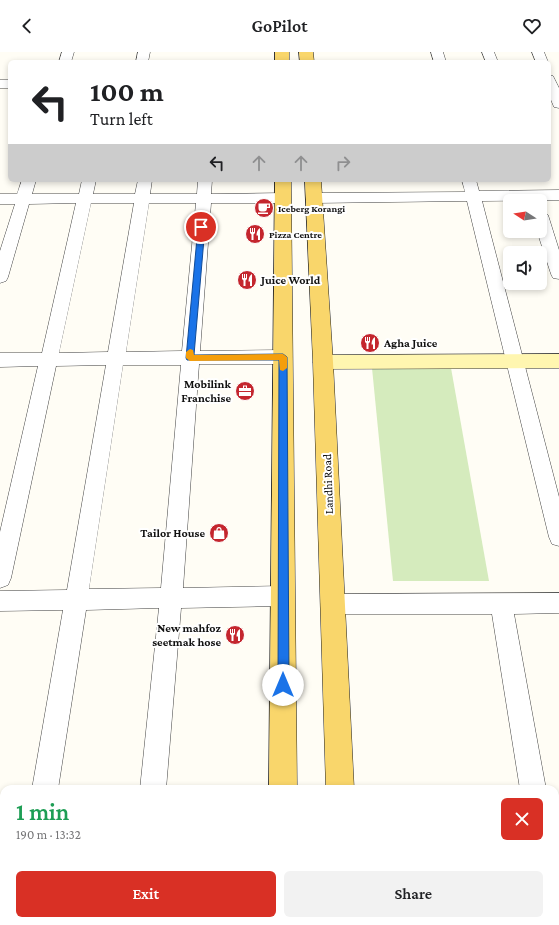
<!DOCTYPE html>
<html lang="en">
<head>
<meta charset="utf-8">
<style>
  body { margin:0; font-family:"Crimson Pro",serif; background:#f2f2f2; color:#202124; height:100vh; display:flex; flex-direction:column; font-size:15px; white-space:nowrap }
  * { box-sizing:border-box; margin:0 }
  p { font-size:13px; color:#757577 }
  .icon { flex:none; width:22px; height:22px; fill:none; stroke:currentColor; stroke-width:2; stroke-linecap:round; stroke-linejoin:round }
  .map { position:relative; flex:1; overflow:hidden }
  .panel { position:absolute; left:0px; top:733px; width:559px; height:140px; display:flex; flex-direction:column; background:#fff; border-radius:12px 12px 0 0; box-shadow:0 2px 6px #0003 }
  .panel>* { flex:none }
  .top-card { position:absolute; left:8px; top:8px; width:543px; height:122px; border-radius:6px; box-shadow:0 2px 6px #0003; background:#fff; color:#202124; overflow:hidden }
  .needle { width:26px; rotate:282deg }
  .controls { position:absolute; left:503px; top:142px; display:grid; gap:8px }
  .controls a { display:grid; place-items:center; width:44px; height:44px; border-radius:6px; background:#fff; box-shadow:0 2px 6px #0003; font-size:20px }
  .pin { position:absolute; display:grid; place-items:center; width:34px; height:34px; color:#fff; margin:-17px; border:2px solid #fff; border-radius:50%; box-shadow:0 1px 4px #0007 }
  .me { position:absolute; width:44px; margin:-22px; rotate:0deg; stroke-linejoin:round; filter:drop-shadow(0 0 3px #0008) }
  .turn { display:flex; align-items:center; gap:14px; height:84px; padding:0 16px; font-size:18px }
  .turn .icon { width:52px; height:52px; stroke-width:2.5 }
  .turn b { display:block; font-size:28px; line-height:34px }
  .lanes { display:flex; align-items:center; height:38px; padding:0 16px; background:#0003; justify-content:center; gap:20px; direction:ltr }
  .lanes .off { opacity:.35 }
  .round { display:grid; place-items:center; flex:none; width:42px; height:42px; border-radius:6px; background:#f2f2f2 }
  .headline { display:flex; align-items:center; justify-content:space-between; height:68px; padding:0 16px }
  h1 { font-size:24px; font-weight:600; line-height:30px; color:#1e9e55 }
  .action { display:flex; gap:8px; margin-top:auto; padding:8px 16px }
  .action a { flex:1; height:46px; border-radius:6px; background:#d93025; color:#fff; font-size:16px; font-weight:600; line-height:46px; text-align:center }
  .action a+a { background:#f2f2f2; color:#202124 }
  header { display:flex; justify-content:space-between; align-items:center; height:52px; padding:0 16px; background:#fff; font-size:18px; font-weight:600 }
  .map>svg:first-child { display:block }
</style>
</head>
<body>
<header><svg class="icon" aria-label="back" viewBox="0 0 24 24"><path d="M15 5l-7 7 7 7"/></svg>GoPilot<svg class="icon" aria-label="heart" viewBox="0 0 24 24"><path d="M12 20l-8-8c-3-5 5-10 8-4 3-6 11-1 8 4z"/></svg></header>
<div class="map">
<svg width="559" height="873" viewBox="0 0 559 873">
  <rect width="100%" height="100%" fill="#fffdf5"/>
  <path fill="#d5ebbd" d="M372 316H451L489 529H393Z"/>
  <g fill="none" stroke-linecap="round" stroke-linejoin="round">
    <defs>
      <path id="street" d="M62 0H74L71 10H59Z
        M138 0H150L148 10H136Z
        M431 0H443L446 10H434Z
        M482 0H494L498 10H486Z
        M532 0H544L548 10H536Z
        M549 23 553 24 559 36V56L554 55 549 43Z
        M0 28H10V36H0Z
        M22 128H36L32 142H79L82 128H96L93 142H135L138 128H152L150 142H197L198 128H212L211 142 283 141 288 143 290 146 288 149 283 151H211L200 299 283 298 289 300 292 305 289 310 283 312H199L183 536 283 534 291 537 294 544 291 551 283 554 181 556 166 737H140L159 556 86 558 58 737H32L63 558 0 559V539L67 538 106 313 56 314 11 526 8 533 0 536V480L38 314 0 315V301H42L76 151 29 152 8 225 6 229 0 231V199L15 152H0V142H17ZM91 151H134L108 300 59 301ZM149 151H196L182 299 126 300ZM123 313H181L161 536 89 537Z
        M462 128H476L479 139 559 138V148L482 149 559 445V494L552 492 549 485 467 149 314 151 309 149 307 146 309 143 314 141 465 140Z
        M540 158 545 160 548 163 559 198V227L553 226 551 222 537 179H540Z
        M559 541V561L514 562 546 737H520L492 562H332L324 559 321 552 324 545 332 542Z
        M555 851 559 853V873H542V869H555Z
        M9 869H37L36 873H8Z
        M126 869H154V873H126Z"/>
      <path id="secondary" d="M559 302V316L323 317 316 315 313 310 316 305 323 303Z"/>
      <path id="primary" d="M275 0H289V10H275Z
        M299 0H313L314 10H300Z
        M275 128H291L297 737H269Z
        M305 128H321L333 310 354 737H326L313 310Z
        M268 869H298V873H268Z
        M331 869H361V873H331Z"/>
    </defs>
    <use href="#street" stroke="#444" stroke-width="1"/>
    <use href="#secondary" stroke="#333" stroke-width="1"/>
    <use href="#primary" stroke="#222" stroke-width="1"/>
    <use href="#street" fill="#fff" fill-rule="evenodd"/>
    <use href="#secondary" fill="#fff6b0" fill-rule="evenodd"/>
    <use href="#primary" fill="#f9d66b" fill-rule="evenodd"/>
  </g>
  <path fill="#1a73e8" stroke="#114b97" d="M201 173 205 175 194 303 283 302 287 305 289 633 287 637 283 639 279 637 278 633 279 308H187L186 306 198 175Z"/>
  <path fill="#f59e0b" d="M190 297 193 298 194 303 283 302 287 305V316L283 319 280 318 279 308 190 309 186 306V300Z"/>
  <defs>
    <symbol id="cafe-disc" viewBox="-11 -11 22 22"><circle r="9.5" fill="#c4262e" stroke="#fff"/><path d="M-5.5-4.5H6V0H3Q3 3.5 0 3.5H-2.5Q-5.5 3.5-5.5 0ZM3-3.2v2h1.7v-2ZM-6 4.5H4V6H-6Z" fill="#fff"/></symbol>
    <symbol id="restaurant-disc" viewBox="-11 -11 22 22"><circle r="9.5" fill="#c4262e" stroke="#fff"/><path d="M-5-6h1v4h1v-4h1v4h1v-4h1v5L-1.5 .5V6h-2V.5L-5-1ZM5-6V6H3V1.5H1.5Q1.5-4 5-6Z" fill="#fff"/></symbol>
    <symbol id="office-disc" viewBox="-11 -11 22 22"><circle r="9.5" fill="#c4262e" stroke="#fff"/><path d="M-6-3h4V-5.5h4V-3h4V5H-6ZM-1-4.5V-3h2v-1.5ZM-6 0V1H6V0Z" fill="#fff"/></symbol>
    <symbol id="shop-disc" viewBox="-11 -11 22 22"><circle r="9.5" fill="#c4262e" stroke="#fff"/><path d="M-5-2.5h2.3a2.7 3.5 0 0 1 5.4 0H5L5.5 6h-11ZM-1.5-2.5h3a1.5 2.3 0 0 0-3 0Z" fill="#fff"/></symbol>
  </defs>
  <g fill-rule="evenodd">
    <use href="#cafe-disc" x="253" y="145" width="22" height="22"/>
    <use href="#restaurant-disc" x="244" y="171" width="22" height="22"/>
    <use href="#restaurant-disc" x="236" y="217" width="22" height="22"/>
    <use href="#restaurant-disc" x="359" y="280" width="22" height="22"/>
    <use href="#office-disc" x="234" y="328" width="22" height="22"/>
    <use href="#shop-disc" x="208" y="470" width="22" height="22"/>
    <use href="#restaurant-disc" x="224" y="572" width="22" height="22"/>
  </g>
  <g text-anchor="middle" stroke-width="4" stroke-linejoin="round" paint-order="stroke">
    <g font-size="10" font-weight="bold" fill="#111" stroke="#fff" text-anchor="start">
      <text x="278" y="160">Iceberg Korangi</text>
      <text x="269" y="186">Pizza Centre</text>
    </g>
    <g font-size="12" font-weight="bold" fill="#111" stroke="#fff" text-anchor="end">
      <text x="261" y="232" text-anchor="start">Juice World</text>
      <text x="384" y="295" text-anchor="start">Agha Juice</text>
      <text x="231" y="336">Mobilink<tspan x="231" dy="14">Franchise</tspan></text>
      <text x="205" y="485">Tailor House</text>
      <text x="221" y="580">New mahfoz<tspan x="221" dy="14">seetmak hose</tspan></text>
    </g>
    <g font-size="12" fill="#111" stroke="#fff">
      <text transform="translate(328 432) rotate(-92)" y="4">Landhi Road</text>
    </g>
  </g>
</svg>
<div class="controls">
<a><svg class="needle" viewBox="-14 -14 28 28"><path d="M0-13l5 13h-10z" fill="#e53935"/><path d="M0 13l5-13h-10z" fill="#757577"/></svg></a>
<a><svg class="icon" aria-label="sound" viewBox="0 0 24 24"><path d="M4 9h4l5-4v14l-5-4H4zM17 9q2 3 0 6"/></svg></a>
</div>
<div class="pin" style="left:201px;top:175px;background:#d93025"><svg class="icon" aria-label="arrive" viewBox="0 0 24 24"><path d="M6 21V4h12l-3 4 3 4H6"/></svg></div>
<svg class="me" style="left:283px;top:633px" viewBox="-20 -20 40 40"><circle r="19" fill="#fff"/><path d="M0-13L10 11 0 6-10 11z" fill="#1a73e8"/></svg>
<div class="top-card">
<div class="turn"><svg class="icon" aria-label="left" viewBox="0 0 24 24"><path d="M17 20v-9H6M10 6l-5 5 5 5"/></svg><div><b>100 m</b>Turn left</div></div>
<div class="lanes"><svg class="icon" aria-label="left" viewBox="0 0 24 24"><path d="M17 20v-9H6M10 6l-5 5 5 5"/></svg><svg class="icon off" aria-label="ahead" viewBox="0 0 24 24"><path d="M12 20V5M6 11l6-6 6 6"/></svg><svg class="icon off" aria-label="ahead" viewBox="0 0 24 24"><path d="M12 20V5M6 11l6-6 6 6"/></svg><svg class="icon off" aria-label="right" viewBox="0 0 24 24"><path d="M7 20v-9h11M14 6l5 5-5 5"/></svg></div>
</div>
<section class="panel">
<div class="headline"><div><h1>1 min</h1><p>190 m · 13:32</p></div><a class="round" style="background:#d93025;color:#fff"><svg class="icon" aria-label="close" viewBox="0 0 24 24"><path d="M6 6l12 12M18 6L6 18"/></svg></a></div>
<div class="action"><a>Exit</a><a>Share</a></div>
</section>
</div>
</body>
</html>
